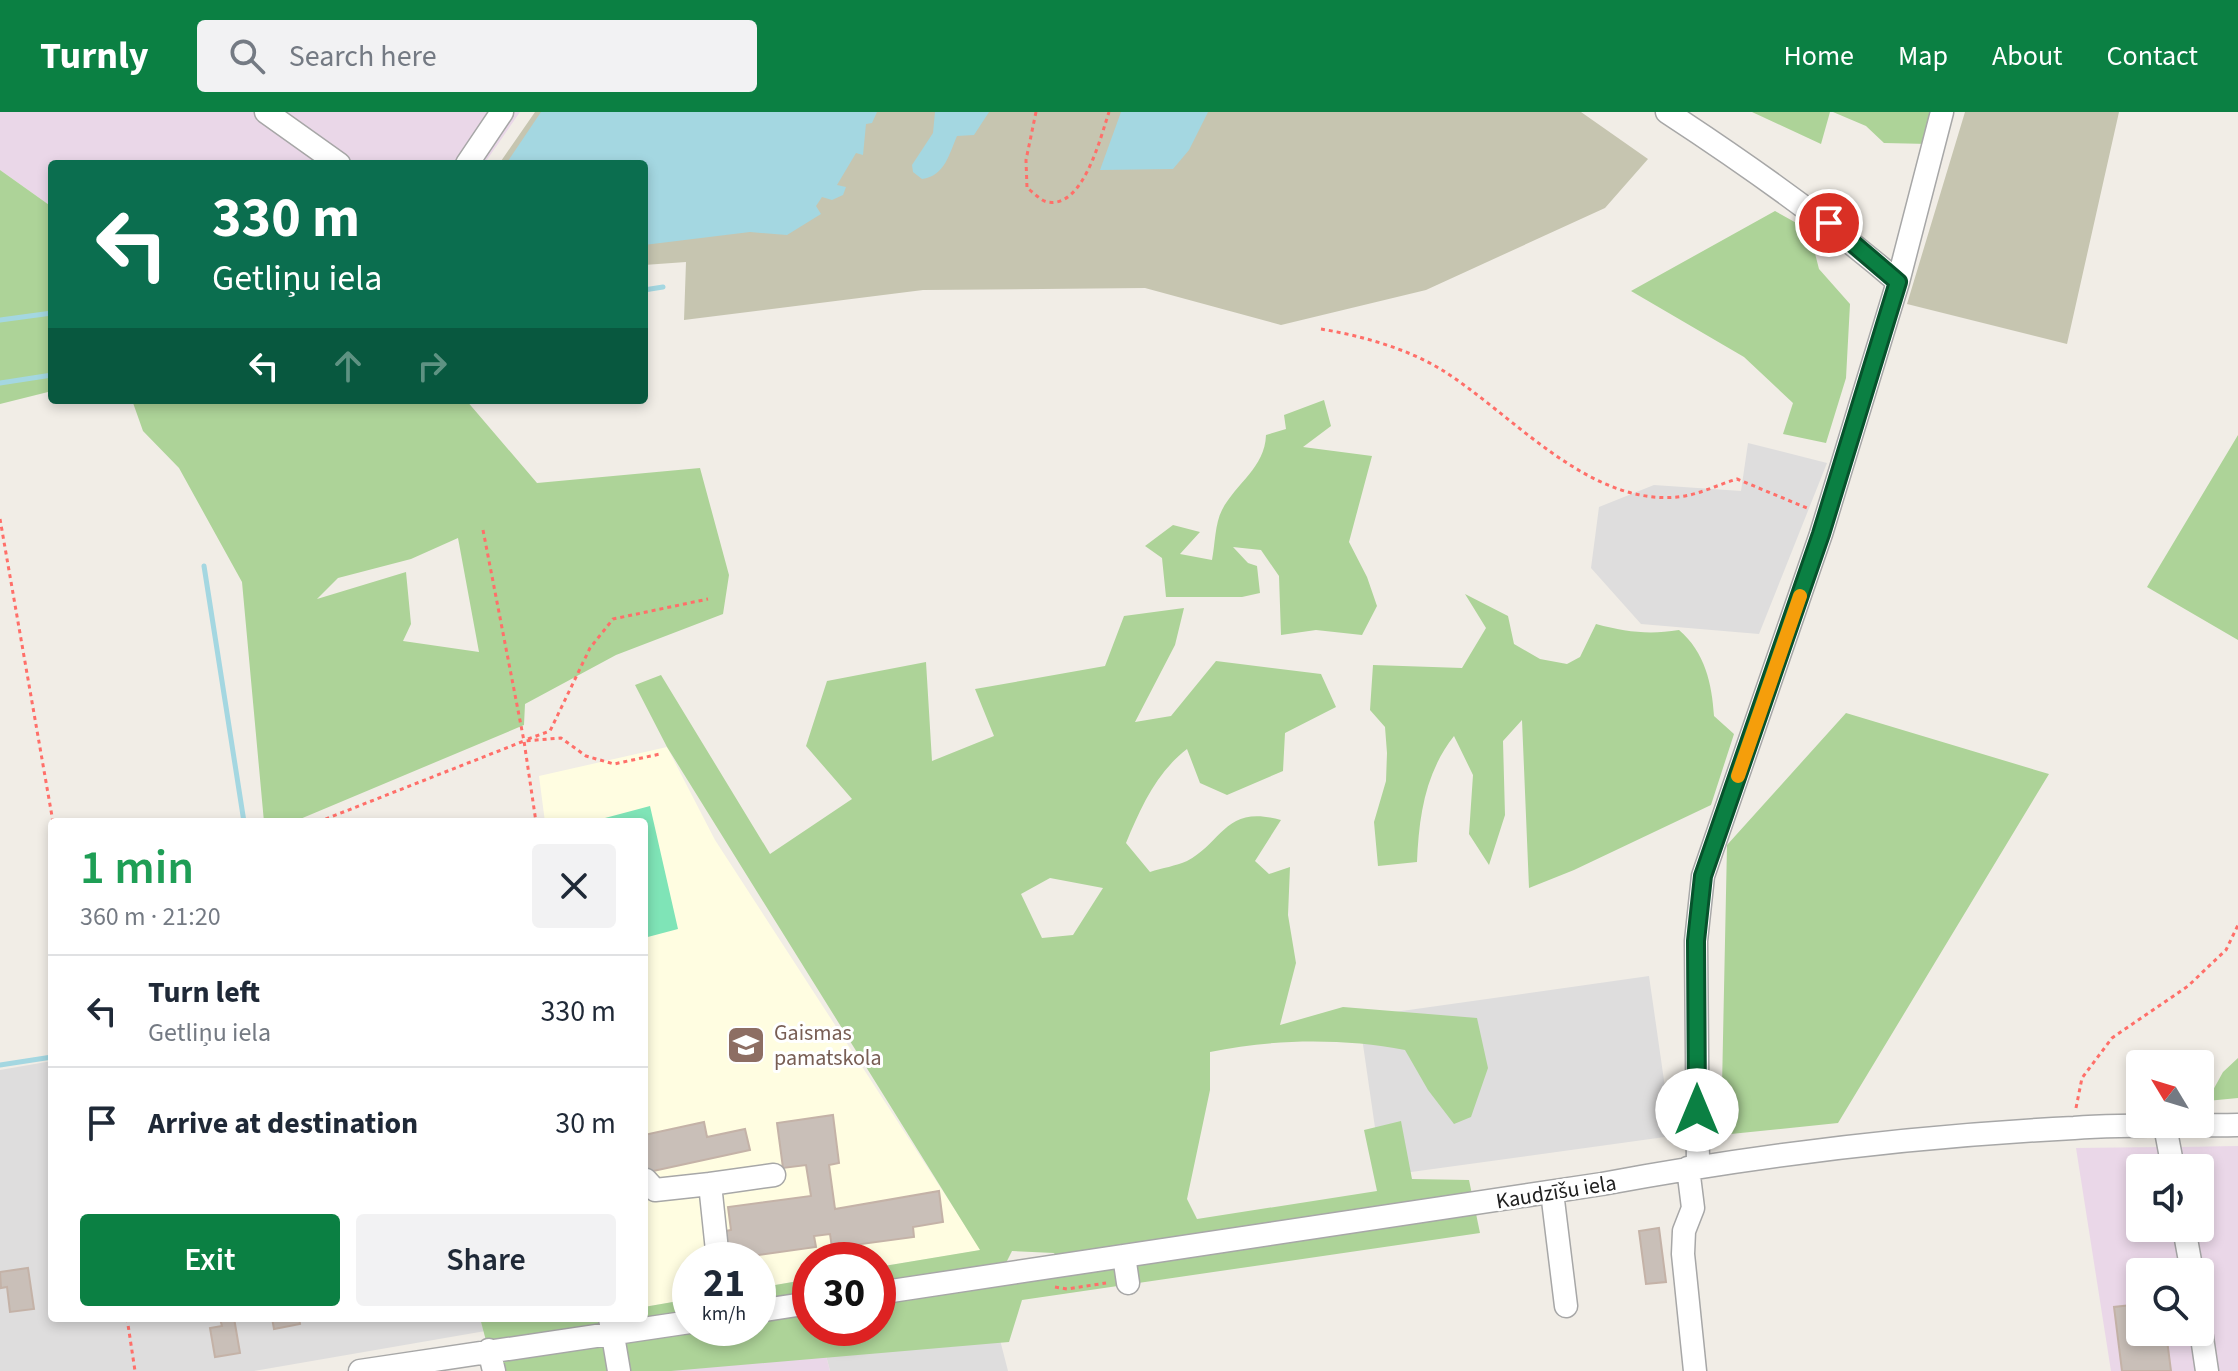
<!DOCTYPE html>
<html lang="en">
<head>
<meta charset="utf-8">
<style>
  body { margin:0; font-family:"Source Sans 3",sans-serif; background:#f2f2f3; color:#1f2937; height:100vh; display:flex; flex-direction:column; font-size:30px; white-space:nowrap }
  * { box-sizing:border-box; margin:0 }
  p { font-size:26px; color:#747a83 }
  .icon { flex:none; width:44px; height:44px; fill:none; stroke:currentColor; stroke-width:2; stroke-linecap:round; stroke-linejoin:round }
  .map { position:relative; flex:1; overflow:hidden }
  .drawer { position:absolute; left:48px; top:706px; width:600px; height:504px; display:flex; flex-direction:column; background:#fff; border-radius:8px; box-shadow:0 4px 12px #0003 }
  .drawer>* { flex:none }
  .banner { position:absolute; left:48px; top:48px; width:600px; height:244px; border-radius:8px; box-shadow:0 4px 12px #0003; background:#0b6e4f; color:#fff; overflow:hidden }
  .needle { width:52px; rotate:308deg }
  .fabs { position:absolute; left:2126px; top:938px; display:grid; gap:16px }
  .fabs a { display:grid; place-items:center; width:88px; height:88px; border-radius:8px; background:#fff; box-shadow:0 4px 12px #0003; font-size:40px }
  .speed { position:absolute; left:672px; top:1130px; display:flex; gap:16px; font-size:40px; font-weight:700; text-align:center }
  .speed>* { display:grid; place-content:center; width:104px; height:104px; border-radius:50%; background:#fff; box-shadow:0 4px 12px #0003; line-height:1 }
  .speed small { font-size:20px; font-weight:400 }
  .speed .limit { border:12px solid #d22; background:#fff; color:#111 }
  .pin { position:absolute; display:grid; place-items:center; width:68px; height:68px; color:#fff; margin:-34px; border:4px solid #fff; border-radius:50%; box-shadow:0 2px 8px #0007 }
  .me { position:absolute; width:88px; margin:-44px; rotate:0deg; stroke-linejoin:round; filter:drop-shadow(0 0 6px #0008) }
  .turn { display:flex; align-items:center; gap:28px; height:168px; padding:0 32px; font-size:36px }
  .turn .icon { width:104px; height:104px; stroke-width:2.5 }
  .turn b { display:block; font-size:56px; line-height:68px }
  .lanes { display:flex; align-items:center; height:76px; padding:0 32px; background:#0003; justify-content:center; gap:40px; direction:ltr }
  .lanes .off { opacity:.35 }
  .round { display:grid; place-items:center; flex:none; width:84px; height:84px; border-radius:8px; background:#f2f2f3 }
  .head { display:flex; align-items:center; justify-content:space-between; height:136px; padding:0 32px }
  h1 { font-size:48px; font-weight:600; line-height:60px; color:#1e9e55 }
  .button { display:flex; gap:16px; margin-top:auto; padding:16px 32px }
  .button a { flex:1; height:92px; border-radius:8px; background:#0b8043; color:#fff; font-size:32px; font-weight:600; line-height:92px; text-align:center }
  .button a+a { background:#f2f2f3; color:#1f2937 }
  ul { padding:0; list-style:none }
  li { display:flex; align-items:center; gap:24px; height:112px; padding:0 32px; border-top:2px solid #e0e1e3 }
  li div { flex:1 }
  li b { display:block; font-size:30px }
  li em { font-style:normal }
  header { display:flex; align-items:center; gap:48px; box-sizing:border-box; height:112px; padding:0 40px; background:#0b8043; color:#fff }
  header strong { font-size:38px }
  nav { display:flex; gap:44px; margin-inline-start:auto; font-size:28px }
  .search { width:560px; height:72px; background:#f2f2f3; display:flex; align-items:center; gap:20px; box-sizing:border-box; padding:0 28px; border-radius:8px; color:#747a83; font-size:30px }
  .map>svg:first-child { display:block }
</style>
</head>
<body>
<header>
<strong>Turnly</strong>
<div class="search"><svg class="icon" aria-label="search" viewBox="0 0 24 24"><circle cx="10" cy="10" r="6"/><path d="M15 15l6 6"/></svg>Search here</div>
<nav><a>Home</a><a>Map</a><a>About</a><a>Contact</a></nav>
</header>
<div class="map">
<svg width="2238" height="1259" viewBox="0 0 2238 1259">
  <rect width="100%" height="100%" fill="#f1ede6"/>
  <path fill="#dedddd" d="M1748 331 1827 351 1759 522 1641 512 1591 456 1599 395 1654 373 1741 379Z
    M1649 864 1672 1024 1382 1064 1359 905Z
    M52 949V1206H560L254 1259H0V958Z
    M989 1185 1008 1259H830L819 1217 878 1216Z"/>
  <path fill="#ead7e8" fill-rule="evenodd" d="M0 0H520L484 52H52V95L0 58Z
    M2238 1034V1259H2111L2076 1036 2160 1035 2164 1056H2140V1116H2200V1056H2182L2179 1035ZM2140 1160H2200V1220H2140Z
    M819 1217 830 1259H619Z"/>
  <path fill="#fffde1" d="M667 635 715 728 981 1138 878 1155V1148H810V1167L758 1176V1148H690V1187L644 1195V710H545L539 664Z"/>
  <path fill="#c6c5b0" d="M535 0H1581L1648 47 1605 96 1426 178 1281 213 1145 176 923 178 684 208 686 150 644 153V52H499Z
    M1965 0H2119L2067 232 1907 192Z"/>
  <path fill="#add398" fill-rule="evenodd" d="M1752 0H1830L1821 32Z
    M1833 0H1938L1929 32 1884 31 1866 14Z
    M0 58 52 95V279L0 292Z
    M1775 99 1809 118 1819 157 1850 192 1846 266 1826 331 1783 322 1793 291 1744 245 1631 179Z
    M132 288H466L537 371 700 356 729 463 723 502 616 543 525 592 524 613 293 710H264L242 470 179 356 143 319ZM458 426 479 540 403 529 411 512 406 460 317 487 338 466 411 447Z
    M1324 288 1331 314 1303 335 1372 344 1349 430 1367 465 1377 494 1362 523 1316 518 1281 523 1279 464 1261 438 1233 435 1248 451 1257 454 1260 481 1242 485H1166L1162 446 1145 434 1173 413 1200 420 1180 442 1212 448C1215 433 1215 411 1222 398 1236 371 1265 356 1266 323L1286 317 1284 303Z
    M2238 323V528L2147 475Z
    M1465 482 1508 504 1514 532 1540 547 1567 552 1580 545 1596 512C1626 520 1649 523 1679 518 1705 540 1712 572 1714 604L1734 622 1711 693 1574 758 1529 776 1522 608 1503 629 1505 703 1489 753 1469 722 1473 663 1454 624C1425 661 1419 704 1417 750L1378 754 1374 710 1386 669 1387 641 1385 615 1370 598 1373 553 1462 556 1486 516Z
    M1184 496 1175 533 1135 610 1171 604 1216 549 1321 562 1336 595 1285 621 1283 659 1227 683 1200 671 1187 637C1156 661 1141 695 1126 731L1150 760C1162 756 1176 754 1187 749 1223 730 1225 692 1281 708L1255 749 1269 762 1290 755 1288 803 1296 851 1280 913 1343 895 1477 906 1488 956 1471 1005 1454 1012 1428 978 1405 938C1343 926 1271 927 1210 940V978L1187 1087 1197 1107 1377 1079 1364 1018 1401 1009 1412 1067 1469 1068 1480 1121 1022 1188 1009 1230 671 1259H494L480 1206H644V1195L690 1187V1216H758V1176L810 1167V1216H878V1155L980 1138 667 635 635 573 661 563 770 742 852 687 806 634 827 569 926 550 932 649 994 624 975 577 1105 554 1124 504ZM1050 766 1103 776 1073 823 1042 826 1021 782ZM1012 1139 1054 1141 1066 1160 998 1167Z
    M1846 601 2049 662 1838 1011 1721 1023 1727 733Z
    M2238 946V986L2207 989 2223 960Z"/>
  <path fill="#7fe4b7" d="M650 694 678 817 644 826V710H590Z"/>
  <path fill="#a4d7e1" d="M541 0H877L872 11 866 12 863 43 856 41 837 73 846 75 843 83 832 88 822 85 816 94 821 102 787 123 750 120 644 133V52H506Z
    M935 0H989L974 23 957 24C949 42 945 64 922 67L913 60 912 53 933 21Z
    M1121 0H1208L1189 38 1173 57 1100 58Z"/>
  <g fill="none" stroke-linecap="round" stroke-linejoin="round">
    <path stroke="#a4d7e1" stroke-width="5" d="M644 178 663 175
      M0 208 52 201
      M0 271 52 263
      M204 454 244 710
      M0 953 52 945"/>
  </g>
  <path fill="#c9bfb8" stroke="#c4b2a7" stroke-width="2" d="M833 1003 839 1051 829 1053 835 1097 939 1079 943 1110 913 1115 914 1125 832 1136 830 1122 814 1124 816 1135 736 1146 734 1136 727 1137 725 1119 731 1118 728 1095 811 1084 806 1053 783 1056 777 1011Z
    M704 1010 707 1025 745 1017 750 1038 644 1061V1023Z
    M1659 1116 1666 1170 1646 1172 1639 1119Z
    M28 1156 34 1197 10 1200 7 1175 1 1176 0 1160Z
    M2140 1192V1220H2166L2171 1259H2122L2114 1195Z
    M234 1206 240 1241 215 1245 210 1216 222 1214 220 1207Z
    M272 1206H299L300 1212 274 1217Z"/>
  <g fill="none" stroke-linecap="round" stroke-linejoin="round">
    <defs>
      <path id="minor" d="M266 0 339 52
        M1667 0C1748 53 1825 107 1898 170
        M467 52 502 0
        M2165 1014 2173 1056
        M1698 1055 1696 829 1703 764 1821 422 1898 170 1942 0
        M1688 1056 1693 1096 1684 1119 1683 1142 1695 1259
        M646 1068 655 1078 710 1072 718 1148
        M710 1072 774 1063
        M1552 1080 1566 1194
        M2184 1116 2192 1160
        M1124 1144 1128 1171
        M878 1181 1602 1072C1758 1043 1915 1024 2074 1016 2128 1012 2183 1014 2238 1013
        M758 1199 810 1191
        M610 1206 619 1259
        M2200 1212 2207 1259
        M489 1238 494 1259
        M360 1259 690 1210"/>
    </defs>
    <use href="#minor" stroke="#a7a7a7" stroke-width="25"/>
    <path stroke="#ff6f69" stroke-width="3" stroke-dasharray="4 4" stroke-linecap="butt" d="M1036 0 1026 48 1027 76C1033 80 1040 88 1047 90 1083 97 1100 27 1109 0
      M1321 217C1362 224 1406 236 1442 258 1513 302 1592 399 1685 384 1702 381 1720 372 1737 367L1807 396
      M0 407 53 710
      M483 418 524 629 536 710
      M528 627 550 619 590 536 613 507 708 487
      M318 710 524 629 561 626 586 644 614 652 660 642
      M2076 996 2082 966 2112 926 2188 874 2226 838 2238 813
      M1055 1175 1067 1177 1106 1171
      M127 1206 135 1259"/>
    <use href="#minor" stroke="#fff" stroke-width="22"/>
  </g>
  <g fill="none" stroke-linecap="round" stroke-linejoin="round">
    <defs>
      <path id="route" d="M1697 998 1696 829 1703 764 1821 422 1898 170 1829 111"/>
    </defs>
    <use href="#route" stroke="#07532c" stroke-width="20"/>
    <use href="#route" stroke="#0b8043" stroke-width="14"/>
    <path stroke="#f59e0b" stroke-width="14" d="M1738 664 1800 484"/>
  </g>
  <defs>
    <symbol id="school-square" viewBox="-11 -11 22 22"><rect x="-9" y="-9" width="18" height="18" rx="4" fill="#8d6e63" stroke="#fff"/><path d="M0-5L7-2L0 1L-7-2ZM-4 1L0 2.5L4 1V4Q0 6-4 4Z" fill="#fff"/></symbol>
  </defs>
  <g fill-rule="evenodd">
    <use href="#school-square" x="724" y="911" width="44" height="44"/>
  </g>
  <g text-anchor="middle" stroke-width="6" stroke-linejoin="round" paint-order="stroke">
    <g font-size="22" fill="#785e54" stroke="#fff" text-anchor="start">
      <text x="774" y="928">Gaismas<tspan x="774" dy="25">pamatskola</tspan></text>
    </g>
    <g font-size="22" fill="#202020" stroke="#fff">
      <text transform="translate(1556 1079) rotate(-9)" y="8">Kaudzīšu iela</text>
    </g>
  </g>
</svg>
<div class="fabs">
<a><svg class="needle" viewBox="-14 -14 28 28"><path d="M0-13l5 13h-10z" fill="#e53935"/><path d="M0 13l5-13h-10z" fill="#747a83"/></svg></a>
<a><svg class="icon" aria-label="sound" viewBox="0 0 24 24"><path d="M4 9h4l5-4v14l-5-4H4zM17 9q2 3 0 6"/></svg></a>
<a><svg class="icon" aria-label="search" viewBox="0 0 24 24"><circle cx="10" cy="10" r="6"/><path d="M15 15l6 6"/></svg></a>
</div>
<div class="speed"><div>21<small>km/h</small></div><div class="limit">30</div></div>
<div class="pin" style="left:1829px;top:111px;background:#d93025"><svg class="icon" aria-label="arrive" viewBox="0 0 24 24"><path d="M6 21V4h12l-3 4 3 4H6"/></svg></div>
<svg class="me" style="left:1697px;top:998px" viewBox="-20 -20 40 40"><circle r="19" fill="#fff"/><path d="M0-13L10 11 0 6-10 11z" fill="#0b8043"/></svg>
<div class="banner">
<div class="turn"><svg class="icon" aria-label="left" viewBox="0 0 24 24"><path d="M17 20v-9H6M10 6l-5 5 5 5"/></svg><div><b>330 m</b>Getliņu iela</div></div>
<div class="lanes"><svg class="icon" aria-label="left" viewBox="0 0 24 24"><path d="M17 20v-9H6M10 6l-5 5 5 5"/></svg><svg class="icon off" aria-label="ahead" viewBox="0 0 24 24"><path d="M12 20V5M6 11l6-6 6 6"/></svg><svg class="icon off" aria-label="right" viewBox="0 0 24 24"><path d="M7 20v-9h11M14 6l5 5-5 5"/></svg></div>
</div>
<section class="drawer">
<div class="head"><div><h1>1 min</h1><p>360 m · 21:20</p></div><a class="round"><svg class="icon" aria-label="close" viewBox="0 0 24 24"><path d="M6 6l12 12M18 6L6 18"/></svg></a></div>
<ul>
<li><svg class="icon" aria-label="left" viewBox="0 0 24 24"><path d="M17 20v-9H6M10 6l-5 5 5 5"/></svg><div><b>Turn left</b><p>Getliņu iela</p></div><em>330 m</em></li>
<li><svg class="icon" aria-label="arrive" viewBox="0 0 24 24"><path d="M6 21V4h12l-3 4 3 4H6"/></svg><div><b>Arrive at destination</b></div><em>30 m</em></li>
</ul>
<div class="button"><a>Exit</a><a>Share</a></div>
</section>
</div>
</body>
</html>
